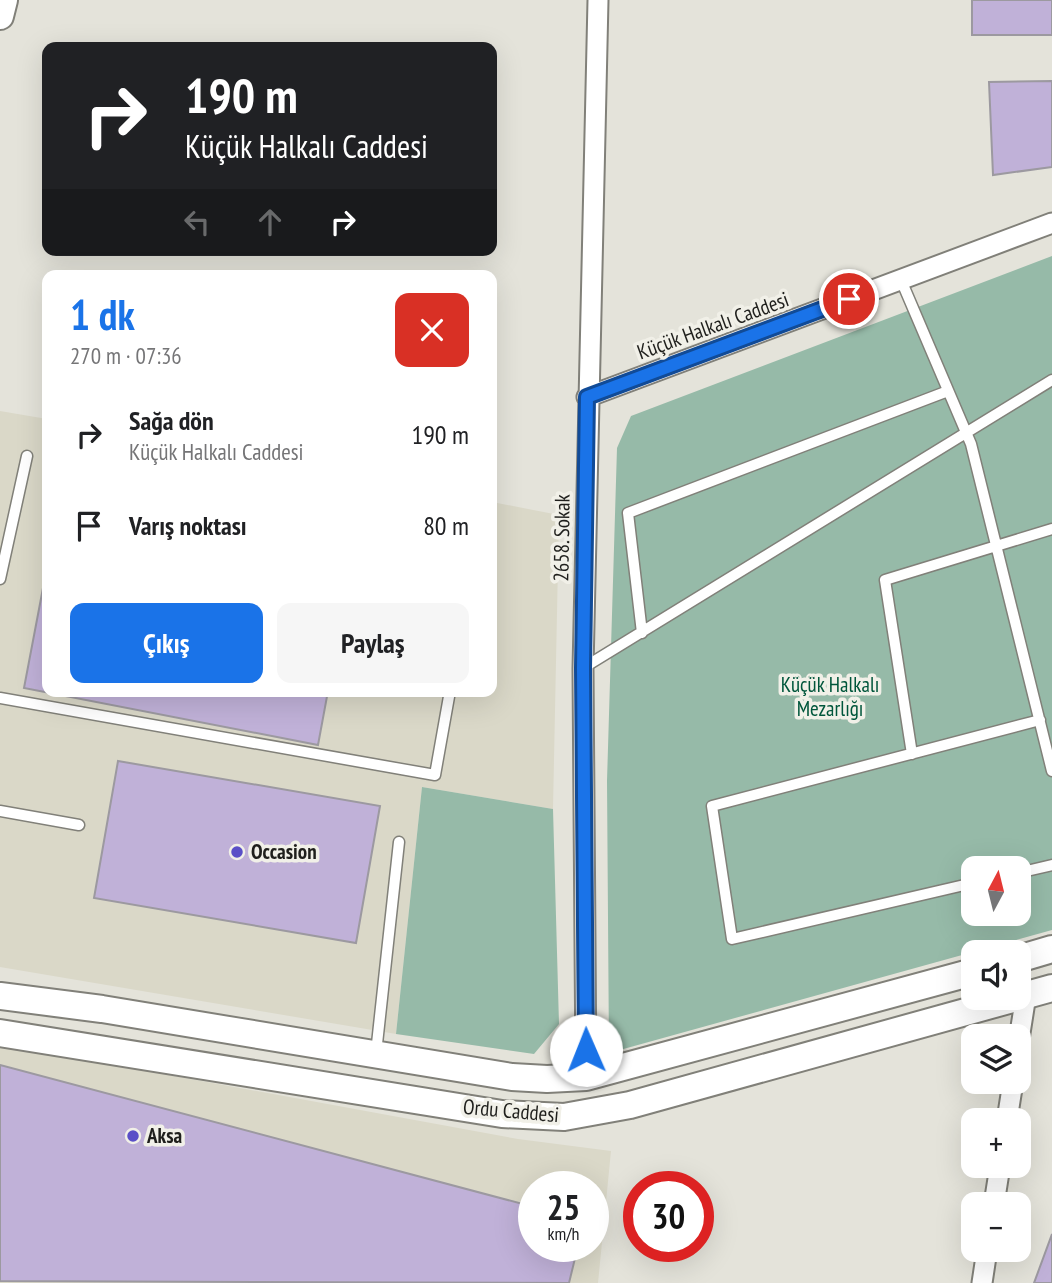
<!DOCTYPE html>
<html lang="tr">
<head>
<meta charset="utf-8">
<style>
  body { margin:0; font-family:"PT Sans Narrow",sans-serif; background:#f6f6f6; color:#202124; height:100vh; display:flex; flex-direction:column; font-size:26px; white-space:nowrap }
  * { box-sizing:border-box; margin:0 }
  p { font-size:23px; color:#757577 }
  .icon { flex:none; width:38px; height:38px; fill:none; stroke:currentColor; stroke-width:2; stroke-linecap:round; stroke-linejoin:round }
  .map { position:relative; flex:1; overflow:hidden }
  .details { position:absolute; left:42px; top:270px; width:455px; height:427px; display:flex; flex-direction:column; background:#fff; border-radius:14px; box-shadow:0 7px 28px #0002 }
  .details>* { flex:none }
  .top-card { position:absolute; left:42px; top:42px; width:455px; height:214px; border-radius:14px; box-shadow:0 7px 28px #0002; background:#202124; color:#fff; overflow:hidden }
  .needle { width:46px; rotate:7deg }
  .fabs { position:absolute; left:961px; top:856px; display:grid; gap:14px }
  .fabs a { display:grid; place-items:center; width:70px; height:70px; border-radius:14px; background:#fff; box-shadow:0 7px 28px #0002; font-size:35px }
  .speed { position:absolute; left:518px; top:1171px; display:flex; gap:14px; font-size:35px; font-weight:700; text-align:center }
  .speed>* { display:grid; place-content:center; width:91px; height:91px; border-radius:50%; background:#fff; box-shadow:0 7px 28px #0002; line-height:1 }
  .speed small { font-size:18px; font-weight:400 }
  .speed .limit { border:10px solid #d22; background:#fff; color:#111 }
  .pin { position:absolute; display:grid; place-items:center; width:60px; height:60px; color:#fff; margin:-30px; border:4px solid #fff; border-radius:50%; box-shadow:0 2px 7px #0007 }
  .me { position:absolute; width:77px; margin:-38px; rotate:359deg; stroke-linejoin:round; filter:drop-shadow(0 0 5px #0008) }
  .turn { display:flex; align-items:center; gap:24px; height:147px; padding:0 28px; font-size:32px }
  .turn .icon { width:91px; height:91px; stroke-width:2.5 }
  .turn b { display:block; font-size:49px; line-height:60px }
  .lanes { display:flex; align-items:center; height:66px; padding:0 28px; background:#0003; justify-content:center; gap:35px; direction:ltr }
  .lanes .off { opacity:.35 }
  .round { display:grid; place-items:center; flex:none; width:74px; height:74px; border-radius:14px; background:#f6f6f6 }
  .headline { display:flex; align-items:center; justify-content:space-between; height:119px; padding:0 28px }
  h1 { font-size:42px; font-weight:700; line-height:52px; color:#1a73e8 }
  .button { display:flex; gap:14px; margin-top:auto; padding:14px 28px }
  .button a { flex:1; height:80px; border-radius:14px; background:#1a73e8; color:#fff; font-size:28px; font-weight:700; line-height:80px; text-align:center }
  .button a+a { background:#f6f6f6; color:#202124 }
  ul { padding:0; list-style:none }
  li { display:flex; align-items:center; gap:21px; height:91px; padding:0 28px }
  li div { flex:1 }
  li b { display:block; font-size:26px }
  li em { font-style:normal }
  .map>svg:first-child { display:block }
</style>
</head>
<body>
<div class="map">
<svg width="1052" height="1283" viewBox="0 0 1052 1283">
  <rect width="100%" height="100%" fill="#e4e3da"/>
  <path fill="#dad8c8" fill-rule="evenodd" d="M0 411 47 419V691H492V502L559 515 553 809 422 787 396 1034 0 967Z
    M0 1044 518 1139 611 1151 598 1283H0ZM534 1186H593V1246H534Z"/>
  <path fill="#96baa8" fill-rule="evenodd" d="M1052 256V930L609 1053 607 781 617 448 631 416ZM973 868H1018V914H973Z
    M422 787 553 809 559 1024 534 1054 396 1034Z"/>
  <path fill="#c0b1d8" stroke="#9c99a0" stroke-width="2" d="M972 0H1052V35H972Z
    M1052 81V167L993 175 989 82Z
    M47 567V691H328L318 745 24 688Z
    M118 761 380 806 356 943 94 898Z
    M0 1065 534 1207V1246H578L569 1283 0 1281Z
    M1052 1234V1283H1034Z"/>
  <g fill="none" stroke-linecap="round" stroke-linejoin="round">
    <defs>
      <path id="service" d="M901 280 971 444 1052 771
        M0 579 27 456
        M642 633 628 513 948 391
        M583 668 1052 380
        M0 698 435 775 450 691
        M912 754 885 580 1052 529
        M0 811 79 825
        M1018 873 1052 865
        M973 883 732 939 712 806 1040 720
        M376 1053 399 842"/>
      <path id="minor" d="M587 397 1052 223
        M1018 1046 1026 995
        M586 1077 583 669 598 0
        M1007 1120 1013 1082
        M994 1204 1000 1166
        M982 1283 987 1250"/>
      <path id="secondary" d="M0 16 4 0
        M1018 959 1052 949
        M0 996 102 1009 512 1077 547 1079 586 1077 973 972
        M0 1033 502 1114 564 1117 630 1105 1052 988"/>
    </defs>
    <use href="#service" stroke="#818079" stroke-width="13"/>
    <use href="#minor" stroke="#818079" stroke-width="23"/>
    <use href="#secondary" stroke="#818079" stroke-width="30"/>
    <use href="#service" stroke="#fff" stroke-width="10"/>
    <use href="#minor" stroke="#fff" stroke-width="19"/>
    <use href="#secondary" stroke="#fff" stroke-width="26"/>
  </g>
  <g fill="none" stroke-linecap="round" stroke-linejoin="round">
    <defs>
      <path id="route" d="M586 1050 583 668 587 397 849 299"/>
    </defs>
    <use href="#route" stroke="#114b97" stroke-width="18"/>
    <use href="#route" stroke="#1a73e8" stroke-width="12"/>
  </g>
  <g fill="#5a4fc7" stroke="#f1f0e8" stroke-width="2.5">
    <circle cx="237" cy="852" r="7"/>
    <circle cx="133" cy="1136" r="7"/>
  </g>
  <g text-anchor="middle" stroke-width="7" stroke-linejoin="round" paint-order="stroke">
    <g font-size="21" fill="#1f1f1c" stroke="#f1f0e8">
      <text transform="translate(713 326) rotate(-20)" y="7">Küçük Halkalı Caddesi</text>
      <text transform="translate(562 538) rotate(-89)" y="7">2658. Sokak</text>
      <text transform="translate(511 1111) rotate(5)" y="7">Ordu Caddesi</text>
    </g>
    <g font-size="21" fill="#00563b" stroke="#f1f0e8">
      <text x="830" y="692">Küçük Halkalı<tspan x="830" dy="24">Mezarlığı</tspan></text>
    </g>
    <g font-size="21" font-weight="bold" fill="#1f1f1c" stroke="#f1f0e8" text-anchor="start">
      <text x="251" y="859">Occasion</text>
      <text x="147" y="1143">Aksa</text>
    </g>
  </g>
</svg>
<div class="fabs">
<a><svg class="needle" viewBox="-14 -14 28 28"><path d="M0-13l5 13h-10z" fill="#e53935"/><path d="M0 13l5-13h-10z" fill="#757577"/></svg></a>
<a><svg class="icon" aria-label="sound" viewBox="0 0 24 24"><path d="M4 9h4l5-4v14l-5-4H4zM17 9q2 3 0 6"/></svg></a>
<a><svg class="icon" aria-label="layers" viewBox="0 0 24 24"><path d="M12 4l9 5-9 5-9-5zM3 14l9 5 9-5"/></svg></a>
<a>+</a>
<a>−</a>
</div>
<div class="speed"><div>25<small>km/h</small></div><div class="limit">30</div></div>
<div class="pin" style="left:849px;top:299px;background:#d93025"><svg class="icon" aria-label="arrive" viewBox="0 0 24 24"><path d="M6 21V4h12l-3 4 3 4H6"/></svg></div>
<svg class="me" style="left:586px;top:1050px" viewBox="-20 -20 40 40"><circle r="19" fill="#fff"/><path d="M0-13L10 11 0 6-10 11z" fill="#1a73e8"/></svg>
<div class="top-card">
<div class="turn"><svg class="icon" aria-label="right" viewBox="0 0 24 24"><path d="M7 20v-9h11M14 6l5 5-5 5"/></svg><div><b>190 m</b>Küçük Halkalı Caddesi</div></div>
<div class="lanes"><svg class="icon off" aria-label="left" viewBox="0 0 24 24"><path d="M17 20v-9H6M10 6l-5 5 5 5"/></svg><svg class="icon off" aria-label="ahead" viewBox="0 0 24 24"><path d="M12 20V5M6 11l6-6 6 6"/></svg><svg class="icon" aria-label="right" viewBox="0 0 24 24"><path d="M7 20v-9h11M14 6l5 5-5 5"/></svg></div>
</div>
<section class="details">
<div class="headline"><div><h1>1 dk</h1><p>270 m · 07:36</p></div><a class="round" style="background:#d93025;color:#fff"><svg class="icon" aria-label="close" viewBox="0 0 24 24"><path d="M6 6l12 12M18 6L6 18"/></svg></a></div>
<ul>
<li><svg class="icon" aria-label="right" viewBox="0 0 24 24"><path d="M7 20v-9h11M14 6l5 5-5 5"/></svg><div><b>Sağa dön</b><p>Küçük Halkalı Caddesi</p></div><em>190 m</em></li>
<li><svg class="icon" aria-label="arrive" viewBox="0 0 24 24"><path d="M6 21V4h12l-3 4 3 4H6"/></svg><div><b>Varış noktası</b></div><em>80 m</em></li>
</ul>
<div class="button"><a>Çıkış</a><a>Paylaş</a></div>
</section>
</div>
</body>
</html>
